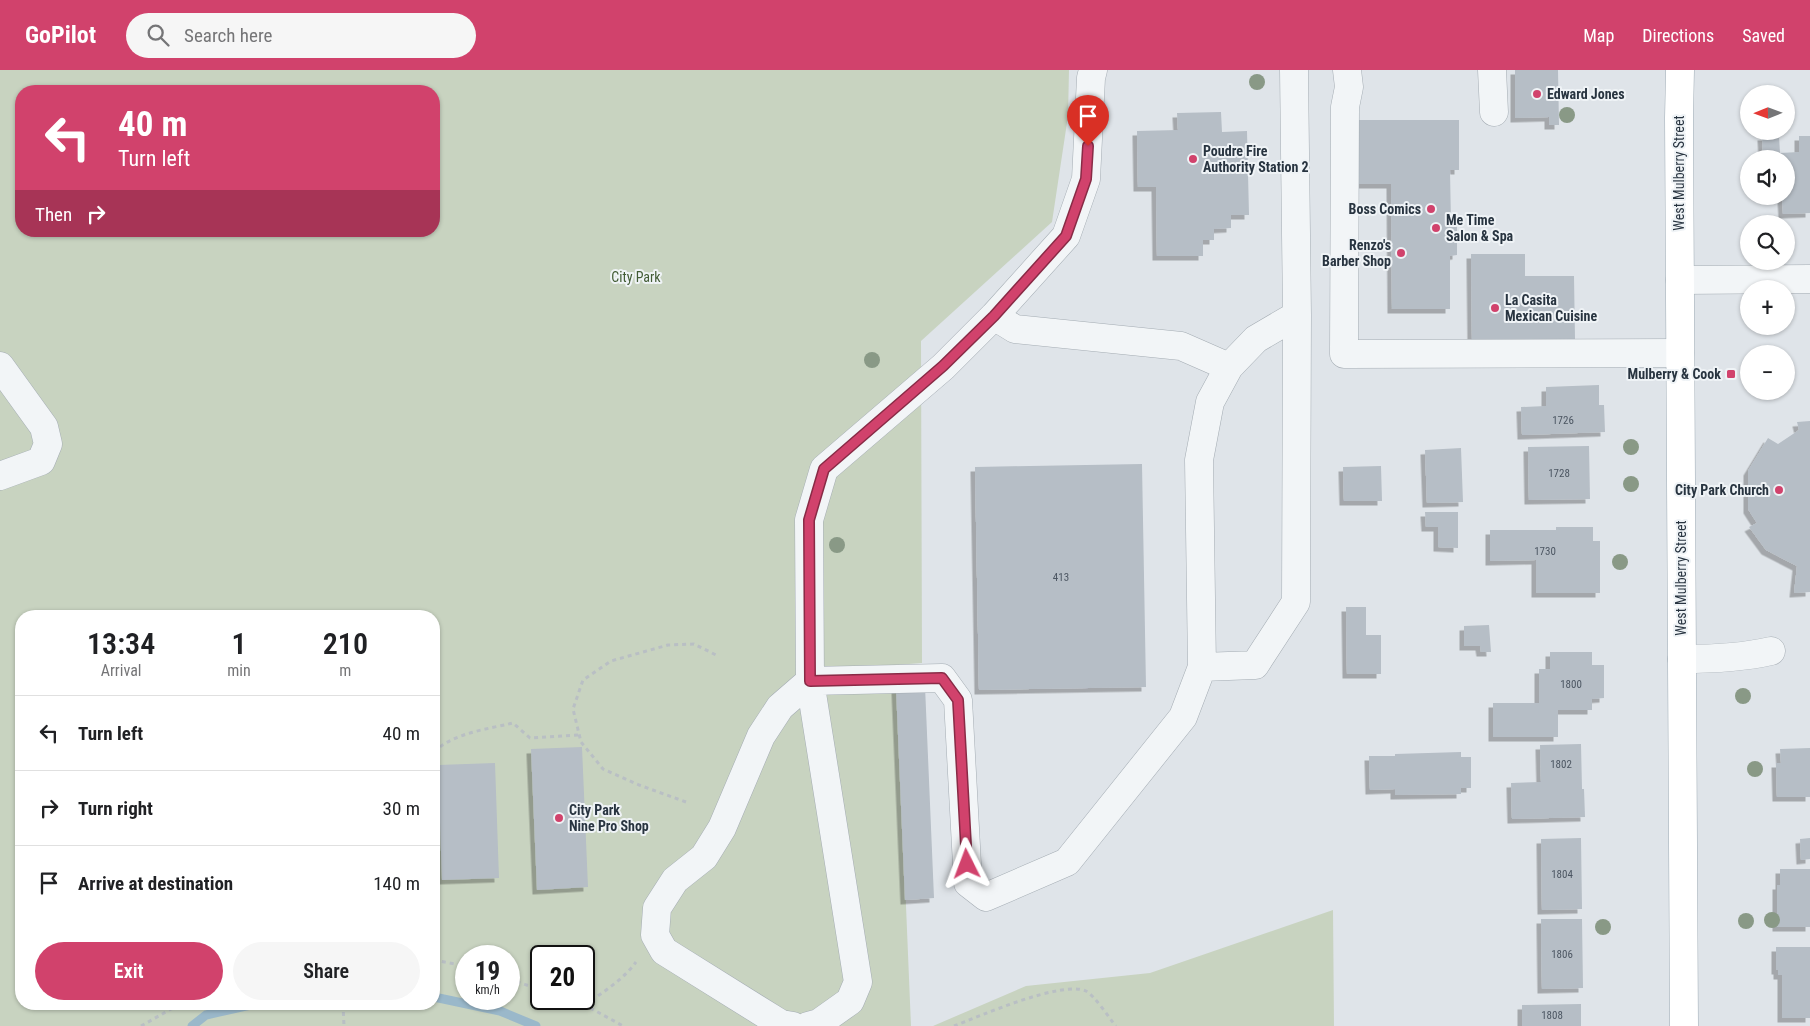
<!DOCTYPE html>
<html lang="en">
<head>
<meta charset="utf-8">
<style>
  body { margin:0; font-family:"Roboto Condensed",sans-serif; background:#f6f6f6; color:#202124; height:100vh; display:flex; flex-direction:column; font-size:19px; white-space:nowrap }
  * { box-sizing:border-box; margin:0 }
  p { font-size:16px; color:#757577 }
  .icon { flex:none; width:28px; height:28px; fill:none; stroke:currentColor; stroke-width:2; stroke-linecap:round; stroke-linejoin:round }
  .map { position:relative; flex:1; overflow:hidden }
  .details { position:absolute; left:15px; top:540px; width:425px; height:400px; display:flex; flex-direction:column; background:#fff; border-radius:20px; box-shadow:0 1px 4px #0004 }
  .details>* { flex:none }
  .top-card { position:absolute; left:15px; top:15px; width:425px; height:152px; border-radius:20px; box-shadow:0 1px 4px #0004; background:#d1426c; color:#fff; overflow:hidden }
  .needle { width:32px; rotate:269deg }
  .fabs { position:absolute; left:1740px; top:15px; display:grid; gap:10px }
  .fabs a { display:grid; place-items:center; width:55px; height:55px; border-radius:50%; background:#fff; box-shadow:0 1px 4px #0004; font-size:25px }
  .speed { position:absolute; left:455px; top:875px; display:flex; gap:10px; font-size:25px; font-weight:700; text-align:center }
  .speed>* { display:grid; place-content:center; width:65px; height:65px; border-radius:50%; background:#fff; box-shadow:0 1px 4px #0004; line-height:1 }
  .speed small { font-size:12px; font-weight:400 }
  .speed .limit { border:2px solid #111; border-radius:8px; background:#fff; color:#111 }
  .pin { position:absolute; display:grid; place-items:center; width:42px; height:42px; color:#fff; margin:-51px -21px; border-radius:50% 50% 50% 0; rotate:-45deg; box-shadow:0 0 5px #0007 }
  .pin .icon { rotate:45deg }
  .me { position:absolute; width:55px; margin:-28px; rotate:357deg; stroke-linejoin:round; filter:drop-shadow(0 0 4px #0008) }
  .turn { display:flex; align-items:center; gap:18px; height:105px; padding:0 20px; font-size:22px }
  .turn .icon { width:65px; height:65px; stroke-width:2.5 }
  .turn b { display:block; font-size:35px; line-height:42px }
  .then { display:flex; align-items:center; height:48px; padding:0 20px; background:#0003; gap:10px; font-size:19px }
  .eta { display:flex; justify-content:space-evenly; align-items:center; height:85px; text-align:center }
  .eta b { font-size:30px; font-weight:600; line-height:35px }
  .action { display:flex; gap:10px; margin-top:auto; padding:10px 20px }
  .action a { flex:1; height:58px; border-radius:30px; background:#d1426c; color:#fff; font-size:20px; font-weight:600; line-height:58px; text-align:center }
  .action a+a { background:#f6f6f6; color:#202124 }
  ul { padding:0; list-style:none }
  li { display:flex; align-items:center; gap:15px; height:75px; padding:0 20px; border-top:1px solid #e0e0e0 }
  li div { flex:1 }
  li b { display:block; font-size:19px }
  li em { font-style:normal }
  header { display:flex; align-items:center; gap:30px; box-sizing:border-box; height:70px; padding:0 25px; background:#d1426c; color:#fff }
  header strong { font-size:24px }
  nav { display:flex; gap:28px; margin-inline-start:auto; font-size:18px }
  .search { width:350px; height:45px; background:#f6f6f6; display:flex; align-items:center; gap:12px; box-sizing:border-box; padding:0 18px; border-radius:28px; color:#757577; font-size:19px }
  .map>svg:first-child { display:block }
</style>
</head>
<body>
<header>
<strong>GoPilot</strong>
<div class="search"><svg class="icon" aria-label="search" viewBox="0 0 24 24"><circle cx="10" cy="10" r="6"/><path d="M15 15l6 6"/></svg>Search here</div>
<nav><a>Map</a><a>Directions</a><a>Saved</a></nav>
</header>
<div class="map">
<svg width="1810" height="956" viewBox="0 0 1810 956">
  <defs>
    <filter id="shadow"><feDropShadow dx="-4.5" dy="4.5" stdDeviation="0" flood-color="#0004"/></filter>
  </defs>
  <rect width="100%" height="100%" fill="#dfe4e9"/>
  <path fill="#c8d3c0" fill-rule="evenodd" d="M0 0H1069L1068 46 1052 152 921 271 922 593 896 595 911 956H0ZM21 21H434V161H21ZM21 546H434V934H21ZM466 886H509V929H466ZM541 886H584V929H541Z
    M1333 840 1334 956H933L1026 916 1150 903Z"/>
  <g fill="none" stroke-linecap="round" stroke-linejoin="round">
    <path stroke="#9ab8ca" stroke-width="9" d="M434 927 500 941 536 956
      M192 956 206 945 255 934"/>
  </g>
  <path fill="#b6bec6" filter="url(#shadow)" d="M1515 0H1558L1559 55H1549V47L1515 48Z
    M1221 42 1222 62 1247 61 1249 145H1231V158L1214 159V170H1203V186H1157L1156 117H1138L1137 61 1178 60 1177 43Z
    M1359 50H1459V100H1450L1451 154H1457V185L1450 186V239H1392L1391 114H1353V59H1359Z
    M1762 66H1779L1780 83 1799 82V66H1810V143L1783 144 1782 126H1786V89H1765V83H1763Z
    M1471 184H1525V206H1574L1575 269 1472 271Z
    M1599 315V335H1604L1605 362 1522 365 1521 337 1546 336V317Z
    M1810 351V522L1794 523 1797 496 1766 480 1749 457 1757 453 1748 439V401L1768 368 1778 374 1799 360 1797 352Z
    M1589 376 1590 429 1529 430 1528 377Z
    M1461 378 1463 432 1427 433 1425 380Z
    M1142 394 1146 617 979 620 975 397Z
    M1381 396 1382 431H1344L1343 397Z
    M1425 442H1458V478L1438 477V457H1426Z
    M1556 457H1593V471H1600V523H1536V490L1490 491V460H1556Z
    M1346 537H1366V565H1381V604H1347Z
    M1489 555 1491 582H1481L1480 576H1464V556Z
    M1550 582H1592V595H1604V628L1592 629V640H1558V667H1493V633H1539V599H1550Z
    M925 616 934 828 905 830 896 618Z
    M1581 674 1582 719H1584L1585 747 1512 749 1511 713 1541 712 1540 675Z
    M582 677 588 817 537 820 531 679Z
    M1810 678V727H1777L1776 693H1781L1780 679Z
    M1461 682V687H1471V718H1461V724L1395 725V719L1370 720 1369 686H1395V684Z
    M495 693 499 808 442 810 438 695Z
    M1581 768 1582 839 1542 840 1541 769Z
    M1810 768V789L1801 790 1800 769Z
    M1780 799H1810V857H1777V815H1780Z
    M1541 849H1582L1583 918 1542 919Z
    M1776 877H1810V948H1782V905H1778V900H1776Z
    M1581 934V956H1522V935Z"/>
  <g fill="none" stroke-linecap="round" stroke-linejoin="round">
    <defs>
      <path id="minor" d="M1347 0 1349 17 1345 37 1344 284 1680 283
        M1492 0 1494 42
        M1680 210 1810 209
        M994 246 1015 259 1181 276 1229 297 1256 269 1297 245 1294 0
        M0 296 44 357 48 374 41 391 0 406
        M1682 589C1712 589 1741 588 1771 581
        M1202 597 1255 595 1296 532 1297 245
        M793 956 781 954 664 881 655 865 657 838 675 810 704 787 722 758 761 666 780 637 810 611 942 608 958 630 968 813 986 827 1067 792 1183 647 1202 597 1199 390 1210 332 1229 297
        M808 956 819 953 850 931 858 912 810 611 809 450 824 399 943 297 994 246 1066 166 1086 109 1091 8 1093 0"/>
      <path id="major" d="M1680 0 1679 48 1684 956"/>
    </defs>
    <use href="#minor" stroke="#a4acb3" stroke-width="29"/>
    <use href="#major" stroke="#9eabb5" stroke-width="29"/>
    <path stroke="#b9bfc4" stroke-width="3" stroke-dasharray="4 4" stroke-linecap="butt" d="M434 682C453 663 488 659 513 653L530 668 580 665
      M686 732 639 715 603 699 581 672 573 639 583 610 611 591 668 575 694 574 718 586
      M434 890 466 896
      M509 909 541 920
      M568 929 585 935 623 956
      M343 934 344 956
      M585 935C603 922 623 910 636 892
      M141 956 180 934
      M954 956C980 946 1062 910 1086 921 1095 926 1109 948 1116 956"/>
    <use href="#minor" stroke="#f2f5f7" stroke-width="28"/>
    <use href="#major" stroke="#fff" stroke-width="28"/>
  </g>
  <g fill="#899986">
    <circle cx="1257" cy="12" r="8"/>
    <circle cx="1567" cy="45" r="8"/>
    <circle cx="872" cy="290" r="8"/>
    <circle cx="1631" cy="377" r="8"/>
    <circle cx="1631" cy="414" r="8"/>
    <circle cx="837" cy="475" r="8"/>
    <circle cx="1620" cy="492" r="8"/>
    <circle cx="1743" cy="626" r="8"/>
    <circle cx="1755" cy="699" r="8"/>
    <circle cx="1772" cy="850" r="8"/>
    <circle cx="1746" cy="851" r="8"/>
    <circle cx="1603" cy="857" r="8"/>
  </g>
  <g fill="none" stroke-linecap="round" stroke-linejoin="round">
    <defs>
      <path id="route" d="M967 794 958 630 942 608 810 611 809 450 824 399 943 296 994 246 1066 166 1086 109 1088 76"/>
    </defs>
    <use href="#route" stroke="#882b46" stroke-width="12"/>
    <use href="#route" stroke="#d1426c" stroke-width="9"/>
  </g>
  <g fill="#d1426c" stroke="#eff3f6" stroke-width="2">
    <circle cx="1537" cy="24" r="5"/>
    <circle cx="1193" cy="89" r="5"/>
    <circle cx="1431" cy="139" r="5"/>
    <circle cx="1436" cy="158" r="5"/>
    <circle cx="1401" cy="183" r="5"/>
    <circle cx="1495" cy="238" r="5"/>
    <rect x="1726" y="299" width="10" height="10" rx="2.5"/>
    <circle cx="1779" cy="420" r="5"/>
    <circle cx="559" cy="748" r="5"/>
  </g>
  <g text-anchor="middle" stroke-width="4" stroke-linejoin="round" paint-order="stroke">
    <g font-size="11" fill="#4c5662">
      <text x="1563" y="354">1726</text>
      <text x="1559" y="407">1728</text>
      <text x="1545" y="485">1730</text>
      <text x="1061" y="511">413</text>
      <text x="1571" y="618">1800</text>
      <text x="1561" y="698">1802</text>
      <text x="1562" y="808">1804</text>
      <text x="1562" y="888">1806</text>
      <text x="1552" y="949">1808</text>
    </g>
    <g font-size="14" font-weight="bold" fill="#283440" stroke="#eff3f6" text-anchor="start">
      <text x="1547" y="29">Edward Jones</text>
      <text x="1203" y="86">Poudre Fire<tspan x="1203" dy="16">Authority Station 2</tspan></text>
      <text x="1421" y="144" text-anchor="end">Boss Comics</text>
      <text x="1446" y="155">Me Time<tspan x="1446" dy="16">Salon &amp; Spa</tspan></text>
      <text x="1391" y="180" text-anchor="end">Renzo's<tspan x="1391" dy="16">Barber Shop</tspan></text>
      <text x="1505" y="235">La Casita<tspan x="1505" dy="16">Mexican Cuisine</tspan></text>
      <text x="1721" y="309" text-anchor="end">Mulberry &amp; Cook</text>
      <text x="1769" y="425" text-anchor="end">City Park Church</text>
      <text x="569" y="745">City Park<tspan x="569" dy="16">Nine Pro Shop</tspan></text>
    </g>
    <g font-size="14" fill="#283440" stroke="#eff3f6">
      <text transform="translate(1679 103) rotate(-90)" y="5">West Mulberry Street</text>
      <text transform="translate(1681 508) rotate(-90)" y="5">West Mulberry Street</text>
    </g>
    <g font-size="14" fill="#425c35" stroke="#eff3f6">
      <text x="636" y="212">City Park</text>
    </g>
  </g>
</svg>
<div class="fabs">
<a><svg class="needle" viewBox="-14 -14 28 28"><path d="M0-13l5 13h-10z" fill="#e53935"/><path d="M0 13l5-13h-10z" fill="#757577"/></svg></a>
<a><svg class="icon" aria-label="sound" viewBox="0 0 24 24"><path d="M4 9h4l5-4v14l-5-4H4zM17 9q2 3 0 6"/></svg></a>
<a><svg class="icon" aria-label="search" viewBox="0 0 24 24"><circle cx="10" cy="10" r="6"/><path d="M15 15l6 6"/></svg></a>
<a>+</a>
<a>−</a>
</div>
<div class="speed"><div>19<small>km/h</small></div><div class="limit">20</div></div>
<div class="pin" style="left:1088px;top:76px;background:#d93025"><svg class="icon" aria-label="arrive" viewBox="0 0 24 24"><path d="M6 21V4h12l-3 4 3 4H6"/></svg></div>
<svg class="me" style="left:967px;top:794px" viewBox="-20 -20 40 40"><path d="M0-17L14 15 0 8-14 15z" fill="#d1426c" stroke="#fff" stroke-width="4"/></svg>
<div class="top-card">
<div class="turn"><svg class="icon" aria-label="left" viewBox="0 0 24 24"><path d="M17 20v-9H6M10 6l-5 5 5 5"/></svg><div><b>40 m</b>Turn left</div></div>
<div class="then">Then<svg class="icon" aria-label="right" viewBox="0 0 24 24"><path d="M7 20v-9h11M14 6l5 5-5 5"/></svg></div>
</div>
<section class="details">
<div class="eta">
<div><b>13:34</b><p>Arrival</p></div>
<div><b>1</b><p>min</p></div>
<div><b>210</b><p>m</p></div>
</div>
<ul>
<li><svg class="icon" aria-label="left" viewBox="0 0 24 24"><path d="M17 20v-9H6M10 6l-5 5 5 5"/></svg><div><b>Turn left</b></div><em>40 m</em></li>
<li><svg class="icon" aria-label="right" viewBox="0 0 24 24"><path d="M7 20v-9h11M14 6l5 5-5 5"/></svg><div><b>Turn right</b></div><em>30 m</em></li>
<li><svg class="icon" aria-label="arrive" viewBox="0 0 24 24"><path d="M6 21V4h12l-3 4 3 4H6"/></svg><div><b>Arrive at destination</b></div><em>140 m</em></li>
</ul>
<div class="action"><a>Exit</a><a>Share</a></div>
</section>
</div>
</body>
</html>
